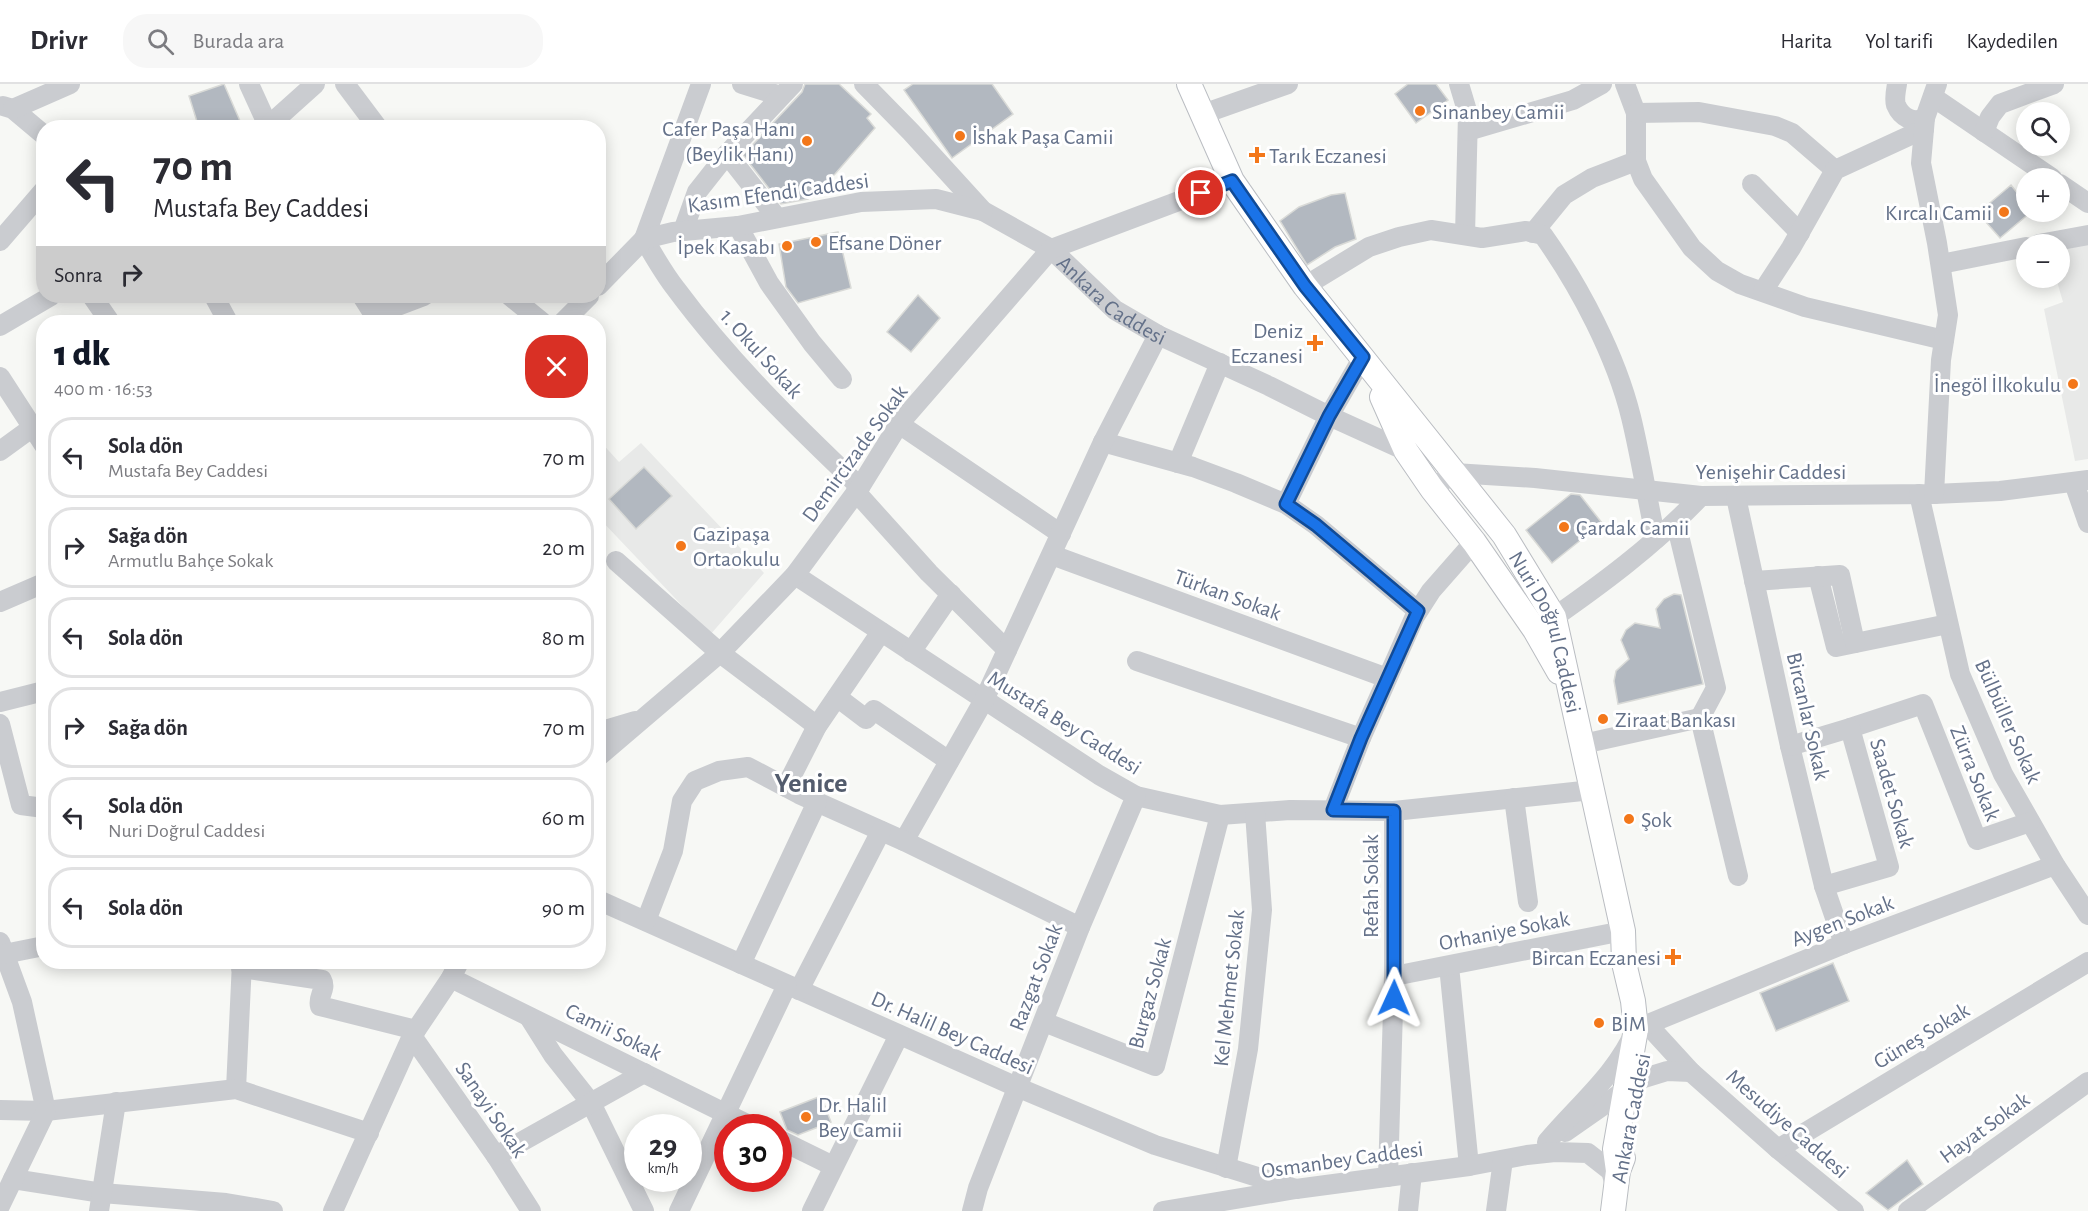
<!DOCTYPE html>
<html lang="tr">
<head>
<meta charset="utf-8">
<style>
  body { margin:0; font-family:"Alegreya Sans",sans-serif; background:#f7f7f7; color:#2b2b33; height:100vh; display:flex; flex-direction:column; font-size:22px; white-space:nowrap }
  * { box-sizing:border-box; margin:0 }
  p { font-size:20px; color:#7c7c81 }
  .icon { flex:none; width:33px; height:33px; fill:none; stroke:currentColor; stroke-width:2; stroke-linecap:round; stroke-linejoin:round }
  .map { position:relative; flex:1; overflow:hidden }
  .details { position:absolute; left:36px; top:231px; width:570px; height:654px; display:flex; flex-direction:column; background:#fff; border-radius:24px; box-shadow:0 3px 15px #0003 }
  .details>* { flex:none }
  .hud { position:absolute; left:36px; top:36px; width:570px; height:183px; border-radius:24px; box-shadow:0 3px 15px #0003; background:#fff; color:#2b2b33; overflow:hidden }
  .tools { position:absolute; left:2016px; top:18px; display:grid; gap:12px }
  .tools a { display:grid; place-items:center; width:54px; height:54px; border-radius:50%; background:#fff; box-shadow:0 3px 15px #0003; font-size:30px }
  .speed { position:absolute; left:624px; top:1030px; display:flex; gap:12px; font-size:30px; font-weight:700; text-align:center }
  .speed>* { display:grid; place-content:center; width:78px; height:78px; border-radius:50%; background:#fff; box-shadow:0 3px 15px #0003; line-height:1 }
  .speed small { font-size:15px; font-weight:400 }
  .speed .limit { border:9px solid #d22; background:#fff; color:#111 }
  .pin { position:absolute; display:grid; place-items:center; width:51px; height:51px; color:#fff; margin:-26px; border:3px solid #fff; border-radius:50%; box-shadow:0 2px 6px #0007 }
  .me { position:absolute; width:66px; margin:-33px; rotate:1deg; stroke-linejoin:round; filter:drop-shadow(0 0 4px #0008) }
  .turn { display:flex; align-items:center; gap:21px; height:126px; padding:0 18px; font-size:27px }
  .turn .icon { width:78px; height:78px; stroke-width:2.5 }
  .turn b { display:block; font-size:42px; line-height:51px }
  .then { display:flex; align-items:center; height:57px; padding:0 18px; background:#0003; gap:12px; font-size:22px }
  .round { display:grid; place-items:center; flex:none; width:63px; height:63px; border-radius:24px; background:#f7f7f7 }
  .overview { display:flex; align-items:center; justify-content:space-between; height:102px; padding:0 18px }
  h1 { font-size:36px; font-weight:800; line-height:45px; color:#111827 }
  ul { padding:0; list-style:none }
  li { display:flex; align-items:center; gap:18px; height:81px; margin:0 12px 9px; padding:0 6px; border:3px solid #e1e1e2; border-radius:24px }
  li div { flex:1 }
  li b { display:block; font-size:22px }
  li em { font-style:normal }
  header { display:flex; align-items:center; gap:36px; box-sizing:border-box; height:84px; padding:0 30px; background:#fff; border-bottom:2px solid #e1e1e2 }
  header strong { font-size:28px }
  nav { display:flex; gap:33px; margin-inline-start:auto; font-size:21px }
  .search { width:420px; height:54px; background:#f7f7f7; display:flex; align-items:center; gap:15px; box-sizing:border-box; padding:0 21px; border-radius:24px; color:#7c7c81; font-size:22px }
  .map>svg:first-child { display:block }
</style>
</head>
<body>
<header>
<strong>Drivr</strong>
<div class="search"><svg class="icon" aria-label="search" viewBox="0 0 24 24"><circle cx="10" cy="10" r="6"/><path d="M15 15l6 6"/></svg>Burada ara</div>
<nav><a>Harita</a><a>Yol tarifi</a><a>Kaydedilen</a></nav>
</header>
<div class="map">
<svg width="2088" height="1127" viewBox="0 0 2088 1127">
  <rect width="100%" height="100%" fill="#f7f8f5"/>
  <path fill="#e8e9e8" d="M2088 159V375L2075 377 2044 225 2063 218 2056 194H2060V165Z
    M599 356 619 378 641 359 764 489 710 551 599 434Z"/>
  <path fill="#b2b8c0" stroke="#d9dad7" stroke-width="1.5" d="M224 0 243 44H199L189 12Z
    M805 0H839L871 30 867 34 875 44 835 90 808 115 781 120 743 71 802 8Z
    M913 0H992L1013 30 952 74 904 6Z
    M1408 0H1436L1448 16 1416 39 1395 10Z
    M2011 101 2026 120V128H2031L2000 154 1978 129Z
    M1345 109 1356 155 1335 163 1307 181 1280 137 1299 123 1331 111Z
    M838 148 851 204 798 219 786 203 779 160Z
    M918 211 940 234 911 268 887 248Z
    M644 383 672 412 636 445 609 415Z
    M1571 410 1580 411 1602 439 1552 479 1526 446Z
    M1674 510 1681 511 1703 600 1618 620 1614 597 1616 587 1629 575 1621 556 1626 546 1635 539 1660 544 1656 525 1664 515Z
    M1833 879 1849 917 1776 947 1760 909Z
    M821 1012 831 1038 798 1051 787 1046 780 1028Z
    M1907 1076 1923 1100 1888 1126 1866 1109Z"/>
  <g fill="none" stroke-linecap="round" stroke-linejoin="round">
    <defs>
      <g id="major">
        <path id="s2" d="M1189 0 1232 97 1305 202 1504 451 1554 533 1623 847 1624 879 1633 917 1636 945 1615 1065 1618 1087"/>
        <path d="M1382 313 1406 367 1432 405 1474 458 1535 546 1559 588"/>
        <path d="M1613 1127 1618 1087 1623 1074"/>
      </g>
    </defs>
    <use href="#major" stroke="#babdc2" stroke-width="26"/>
    <g stroke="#caccd0" stroke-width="20">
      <path d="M249 0 269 44"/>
      <path d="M345 0 378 44"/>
      <path d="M742 0 781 12"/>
      <path id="s1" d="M864 0 911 48 983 127 1051 165 1115 226 1158 251 1269 302 1329 332 1406 367"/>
      <path d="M1459 0 1468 30 1465 151"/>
      <path d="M1625 0 1636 29V77L1643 95 1692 164 1717 187 1740 200 1805 223 1944 256"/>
      <path d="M1897 0C1896 6 1894 15 1896 21 1901 33 1913 40 1925 34"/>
      <path d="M1933 13 2052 94"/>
      <path d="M3 22 13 25 44 51"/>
      <path d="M13 25 70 0"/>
      <path d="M1636 29 1699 28 1775 42 1792 49 1835 86"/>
      <path d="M1203 30 1288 0"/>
      <path d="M266 44 315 0"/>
      <path d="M1468 47 1573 16 1602 0"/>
      <path d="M1984 48 1990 33 2000 20 2054 0"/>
      <path d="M727 70 777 134"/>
      <path d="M1752 100 1800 149"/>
      <path d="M2060 100 2088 119"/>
      <path d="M738 142 769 199 812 259 842 295"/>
      <path d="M683 147 697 108 727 70 793 0"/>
      <path d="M1533 149 1564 111 1592 94 1636 77"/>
      <path d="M644 155C654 172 664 190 676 205 730 278 795 341 860 403"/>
      <path d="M644 155 701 0"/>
      <path d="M0 157 44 106"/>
      <path d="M2039 160 2088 151"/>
      <path d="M1941 180 2026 163"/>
      <path d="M598 202 644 155 673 148 738 142 861 118 936 115 983 127"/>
      <path d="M1305 202 1369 163 1399 153 1431 146 1482 154 1526 147 1543 151C1580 203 1616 272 1631 333 1641 374 1647 415 1656 455"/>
      <path d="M1763 207 1791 164 1835 86 1924 45"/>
      <path d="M92 212 110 238"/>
      <path d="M214 212 228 238"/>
      <path d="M362 212 374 231 424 212"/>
      <path d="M510 212 542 238"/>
      <path d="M563 238 589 212"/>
      <path d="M0 242 51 212"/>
      <path d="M0 293 44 361"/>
      <path d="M899 340 1061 450"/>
      <path d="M1103 358 1193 383 1236 399 1286 420 1316 441 1418 527"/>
      <path d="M0 367 33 343"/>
      <path d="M1178 379 1220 279"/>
      <path d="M2074 399 2088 439"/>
      <path d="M1432 405 1454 389 1535 394 1701 412 1934 410 2000 407 2088 396"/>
      <path d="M856 408 929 489 1007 566"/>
      <path d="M1919 410 1960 590 2003 690 2055 781 2088 831"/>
      <path d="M1934 410 1941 276 1948 231 1937 159 1921 79 1925 34 1937 0"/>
      <path d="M1736 413 1790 662 1824 802 1844 860"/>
      <path d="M1286 420 1329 332 1363 273"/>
      <path d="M1676 439 1716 604 1700 634 1738 792"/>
      <path d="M1052 471 1387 594"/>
      <path d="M616 477 720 569 817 642"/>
      <path d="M795 491 1099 691 1136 712 1220 731 1290 726 1394 727 1592 706"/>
      <path d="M1818 492 1836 563 1948 540"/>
      <path d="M1754 497 1840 491 1855 559"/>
      <path d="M0 518 44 499"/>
      <path d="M1543 541C1599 502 1654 462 1701 412"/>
      <path d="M911 568 951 510"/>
      <path d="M1137 577 1361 654"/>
      <path d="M837 613 866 635 874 626 949 677"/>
      <path d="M0 618 44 607"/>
      <path d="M0 640 21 721 44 724"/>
      <path d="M1850 644 1923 620 1977 756 2030 738"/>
      <path d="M598 648 635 637"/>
      <path d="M1583 660 1700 634"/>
      <path d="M1790 662 1850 644 1889 783 1824 802"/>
      <path d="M598 673 720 569 795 491 860 403 899 340 1051 165 1232 97"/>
      <path d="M786 703 817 642 881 548"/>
      <path d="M1514 714 1528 818"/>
      <path d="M1333 726 1361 654 1415 532 1431 507 1474 458"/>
      <path d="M904 757 984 616 1103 358 1158 251"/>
      <path d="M598 816 1019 1004 1155 1061 1296 1105"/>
      <path d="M646 837 673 767 682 717 695 697 719 687 748 683 799 710 904 757 1080 843"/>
      <path d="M0 858 22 918 46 1027"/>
      <path d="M4 870 44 862"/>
      <path d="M741 880 817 718"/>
      <path d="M1449 882 1469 1082"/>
      <path d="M241 884 322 896C327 905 317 913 320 922L416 946"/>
      <path d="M1394 892 1623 847"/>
      <path d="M451 894 755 1044"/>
      <path d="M799 906 881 747"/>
      <path d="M529 933 553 971 591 1019 644 1127"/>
      <path d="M1044 938 1155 982 1220 731"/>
      <path d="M1647 940 1691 988 1778 1065 1854 1127"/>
      <path d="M412 952 496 1072 531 1127"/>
      <path d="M236 1005 242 878"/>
      <path d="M0 1026 46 1027 236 1005 369 1049"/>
      <path d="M1565 1048 1641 995 1667 987 1691 988"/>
      <path d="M778 1055 833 1082"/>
      <path d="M1547 1058C1578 1021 1617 990 1636 945L1844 860 2055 781"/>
      <path d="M1778 1065 2088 878"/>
      <path d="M496 1072 644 989"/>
      <path d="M1226 1084 1248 965 1262 826 1255 729"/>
      <path d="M1388 1093 1394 892V727"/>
      <path d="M13 1095 102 1109 226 1119 273 1127"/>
      <path d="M0 1122 46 1027"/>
      <path d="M99 1127 116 1018"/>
      <path d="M333 1127 412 952 451 894 459 878"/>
      <path d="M679 1127 787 901"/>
      <path d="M812 1127 899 951"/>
      <path d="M972 1127 978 1104 1080 843 1136 712"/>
      <path d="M1163 1127 1296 1105 1469 1082 1527 1071 1555 1068 1588 1069 1611 1087 1616 1105"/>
      <path d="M1408 1127 1412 1089"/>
      <path d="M1496 1127 1503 1076"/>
      <path d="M1908 1127 2088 998"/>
    </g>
    <use href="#major" stroke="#fff" stroke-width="24"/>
  </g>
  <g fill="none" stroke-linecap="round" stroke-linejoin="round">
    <defs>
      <path id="route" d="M1201 109 1232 97 1305 202 1363 273 1329 332 1286 420 1316 441 1418 527 1361 654 1333 726 1394 727V914"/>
    </defs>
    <use href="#route" stroke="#114b97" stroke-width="15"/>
    <use href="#route" stroke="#1a73e8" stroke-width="10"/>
  </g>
  <g fill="#f3771a" stroke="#fff" stroke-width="2">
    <circle cx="1420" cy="27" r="6"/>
    <circle cx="960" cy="52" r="6"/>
    <circle cx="807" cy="57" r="6"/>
    <path d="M1254 62h6v6h6v6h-6v6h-6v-6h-6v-6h6z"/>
    <circle cx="2004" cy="128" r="6"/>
    <circle cx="816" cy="158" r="6"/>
    <circle cx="787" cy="162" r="6"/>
    <path d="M1312 250h6v6h6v6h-6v6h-6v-6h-6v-6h6z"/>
    <circle cx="2073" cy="300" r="6"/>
    <circle cx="1564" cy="443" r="6"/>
    <circle cx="681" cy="462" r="6"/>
    <circle cx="1603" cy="635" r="6"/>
    <circle cx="1629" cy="735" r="6"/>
    <path d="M1670 864h6v6h6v6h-6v6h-6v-6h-6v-6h6z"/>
    <circle cx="1599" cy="939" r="6"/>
    <circle cx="806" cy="1033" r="6"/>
  </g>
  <g text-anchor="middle" stroke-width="6" stroke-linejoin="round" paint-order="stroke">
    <g font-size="22" fill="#647189" stroke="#fff" text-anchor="start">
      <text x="1432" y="35">Sinanbey Camii</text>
      <text x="795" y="52" text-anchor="end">Cafer Paşa Hanı<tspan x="795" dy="25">(Beylik Hanı)</tspan></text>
      <text x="972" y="60">İshak Paşa Camii</text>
      <text x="1269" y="79">Tarık Eczanesi</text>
      <text x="1992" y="136" text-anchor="end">Kırcalı Camii</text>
      <text x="828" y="166">Efsane Döner</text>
      <text x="775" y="170" text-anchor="end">İpek Kasabı</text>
      <text x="1303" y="254" text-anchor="end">Deniz<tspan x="1303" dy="25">Eczanesi</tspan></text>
      <text x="2061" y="308" text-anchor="end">İnegöl İlkokulu</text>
      <text x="1576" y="451">Çardak Camii</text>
      <text x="693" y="457">Gazipaşa<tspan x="693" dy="25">Ortaokulu</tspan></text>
      <text x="1615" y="643">Ziraat Bankası</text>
      <text x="1641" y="743">Şok</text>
      <text x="1661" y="881" text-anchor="end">Bircan Eczanesi</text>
      <text x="1611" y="947">BİM</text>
      <text x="818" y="1028">Dr. Halil<tspan x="818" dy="25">Bey Camii</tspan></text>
    </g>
    <g font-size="22" fill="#647189" stroke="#fff">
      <text transform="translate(778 108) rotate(-8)" y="8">Kasım Efendi Caddesi</text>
      <text dy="8" stroke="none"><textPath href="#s1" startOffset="332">Ankara Caddesi</textPath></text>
      <text transform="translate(762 269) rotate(48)" y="8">1. Okul Sokak</text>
      <text transform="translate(854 369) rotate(-54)" y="8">Demircizade Sokak</text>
      <text x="1771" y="395">Yenişehir Caddesi</text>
      <text transform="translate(1228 510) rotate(20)" y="8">Türkan Sokak</text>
      <text dy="8" stroke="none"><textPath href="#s2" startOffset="660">Nuri Doğrul Caddesi</textPath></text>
      <text transform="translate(1809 632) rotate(77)" y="8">Bircanlar Sokak</text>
      <text transform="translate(2009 637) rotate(66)" y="8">Bülbüller Sokak</text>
      <text transform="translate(1065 638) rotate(32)" y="8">Mustafa Bey Caddesi</text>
      <text transform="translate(1976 689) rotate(68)" y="8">Zürra Sokak</text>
      <text transform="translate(1893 709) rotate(74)" y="8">Saadet Sokak</text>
      <text transform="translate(1370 802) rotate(-90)" y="8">Refah Sokak</text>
      <text transform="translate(1842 836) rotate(-21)" y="8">Aygen Sokak</text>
      <text transform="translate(1504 846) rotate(-11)" y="8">Orhaniye Sokak</text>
      <text transform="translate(1035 893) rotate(-69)" y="8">Razgat Sokak</text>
      <text transform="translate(1228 904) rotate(-84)" y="8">Kel Mehmet Sokak</text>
      <text transform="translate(1149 909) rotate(-75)" y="8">Burgaz Sokak</text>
      <text transform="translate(614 947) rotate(26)" y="8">Camii Sokak</text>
      <text transform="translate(953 948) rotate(24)" y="8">Dr. Halil Bey Caddesi</text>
      <text transform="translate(1921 951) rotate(-31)" y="8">Güneş Sokak</text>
      <text transform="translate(492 1025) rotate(56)" y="8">Sanayi Sokak</text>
      <text transform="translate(1630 1034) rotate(-79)" y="8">Ankara Caddesi</text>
      <text transform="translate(1788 1039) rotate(41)" y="8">Mesudiye Caddesi</text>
      <text transform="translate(1984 1043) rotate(-36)" y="8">Hayat Sokak</text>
      <text transform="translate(1342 1075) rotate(-8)" y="8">Osmanbey Caddesi</text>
    </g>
    <g font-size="28" font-weight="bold" fill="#535c6d" stroke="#fff">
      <text x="811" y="708">Yenice</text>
    </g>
  </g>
</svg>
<div class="tools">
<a><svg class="icon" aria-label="search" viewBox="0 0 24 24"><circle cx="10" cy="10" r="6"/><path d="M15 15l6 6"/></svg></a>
<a>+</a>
<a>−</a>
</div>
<div class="speed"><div>29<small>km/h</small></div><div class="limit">30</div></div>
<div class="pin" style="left:1201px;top:109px;background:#d93025"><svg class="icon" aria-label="arrive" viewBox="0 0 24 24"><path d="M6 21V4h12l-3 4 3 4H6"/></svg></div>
<svg class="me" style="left:1394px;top:914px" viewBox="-20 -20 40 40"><path d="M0-17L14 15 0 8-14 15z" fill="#1a73e8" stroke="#fff" stroke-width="4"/></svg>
<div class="hud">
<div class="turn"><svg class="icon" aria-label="left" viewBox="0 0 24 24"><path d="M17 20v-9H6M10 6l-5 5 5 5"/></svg><div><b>70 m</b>Mustafa Bey Caddesi</div></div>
<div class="then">Sonra<svg class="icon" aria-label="right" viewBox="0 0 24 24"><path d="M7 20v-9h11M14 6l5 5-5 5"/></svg></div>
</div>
<section class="details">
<div class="overview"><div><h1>1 dk</h1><p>400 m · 16:53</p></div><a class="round" style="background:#d93025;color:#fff"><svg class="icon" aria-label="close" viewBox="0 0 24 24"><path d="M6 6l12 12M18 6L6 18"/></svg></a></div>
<ul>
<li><svg class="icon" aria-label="left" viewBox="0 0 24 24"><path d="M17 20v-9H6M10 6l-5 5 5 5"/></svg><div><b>Sola dön</b><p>Mustafa Bey Caddesi</p></div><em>70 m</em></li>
<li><svg class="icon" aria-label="right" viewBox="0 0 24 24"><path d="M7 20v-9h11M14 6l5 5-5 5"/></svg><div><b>Sağa dön</b><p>Armutlu Bahçe Sokak</p></div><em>20 m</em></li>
<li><svg class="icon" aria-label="left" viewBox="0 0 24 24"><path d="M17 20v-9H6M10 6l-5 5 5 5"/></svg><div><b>Sola dön</b></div><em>80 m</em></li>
<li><svg class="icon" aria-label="right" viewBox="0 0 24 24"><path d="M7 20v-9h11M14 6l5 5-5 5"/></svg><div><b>Sağa dön</b></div><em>70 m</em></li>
<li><svg class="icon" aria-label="left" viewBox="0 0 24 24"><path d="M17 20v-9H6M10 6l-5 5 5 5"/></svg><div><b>Sola dön</b><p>Nuri Doğrul Caddesi</p></div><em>60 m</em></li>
<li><svg class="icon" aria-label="left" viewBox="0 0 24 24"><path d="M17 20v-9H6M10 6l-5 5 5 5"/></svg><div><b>Sola dön</b></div><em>90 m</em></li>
</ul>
</section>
</div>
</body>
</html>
